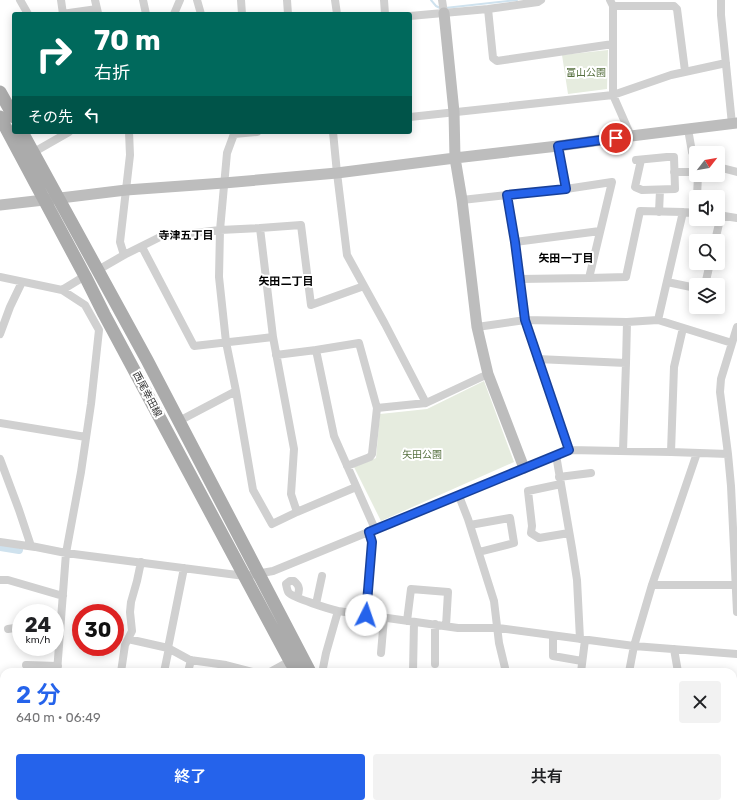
<!DOCTYPE html>
<html lang="ja">
<head>
<meta charset="utf-8">
<style>
  body { margin:0; font-family:Rubik,"Noto Sans JP",sans-serif; background:#f2f2f2; color:#202124; height:100vh; display:flex; flex-direction:column; font-size:15px; white-space:nowrap }
  * { box-sizing:border-box; margin:0 }
  p { font-size:13px; color:#757577 }
  .icon { flex:none; width:22px; height:22px; fill:none; stroke:currentColor; stroke-width:2; stroke-linecap:round; stroke-linejoin:round }
  .map { position:relative; flex:1; overflow:hidden }
  .side { position:absolute; left:0px; top:668px; width:737px; height:140px; display:flex; flex-direction:column; background:#fff; border-radius:12px 12px 0 0; box-shadow:0 2px 10px #0003 }
  .side>* { flex:none }
  .guide { position:absolute; left:12px; top:12px; width:400px; height:122px; border-radius:4px; box-shadow:0 2px 10px #0003; background:#00695c; color:#fff; overflow:hidden }
  .needle { width:26px; rotate:59deg }
  .buttons { position:absolute; left:689px; top:146px; display:grid; gap:8px }
  .buttons a { display:grid; place-items:center; width:36px; height:36px; border-radius:4px; background:#fff; box-shadow:0 2px 10px #0003; font-size:20px }
  .speed { position:absolute; left:12px; top:604px; display:flex; gap:8px; font-size:20px; font-weight:700; text-align:center }
  .speed>* { display:grid; place-content:center; width:52px; height:52px; border-radius:50%; background:#fff; box-shadow:0 2px 10px #0003; line-height:1 }
  .speed small { font-size:10px; font-weight:400 }
  .speed .limit { border:6px solid #d22; background:#fff; color:#111 }
  .pin { position:absolute; display:grid; place-items:center; width:34px; height:34px; color:#fff; margin:-17px; border:2px solid #fff; border-radius:50%; box-shadow:0 1px 4px #0007 }
  .me { position:absolute; width:44px; margin:-22px; rotate:4deg; stroke-linejoin:round; filter:drop-shadow(0 0 3px #0008) }
  .turn { display:flex; align-items:center; gap:14px; height:84px; padding:0 16px; font-size:18px }
  .turn .icon { width:52px; height:52px; stroke-width:2.5 }
  .turn b { display:block; font-size:28px; line-height:34px }
  .then { display:flex; align-items:center; height:38px; padding:0 16px; background:#0003; gap:8px; font-size:15px }
  .round { display:grid; place-items:center; flex:none; width:42px; height:42px; border-radius:4px; background:#f2f2f2 }
  .head { display:flex; align-items:center; justify-content:space-between; height:68px; padding:0 16px }
  h1 { font-size:24px; font-weight:600; line-height:30px; color:#2563eb }
  .action { display:flex; gap:8px; margin-top:auto; padding:8px 16px }
  .action a { flex:1; height:46px; border-radius:4px; background:#2563eb; color:#fff; font-size:16px; font-weight:600; line-height:46px; text-align:center }
  .action a+a { background:#f2f2f2; color:#202124 }
  .map>svg:first-child { display:block }
</style>
</head>
<body>
<div class="map">
<svg width="737" height="808" viewBox="0 0 737 808">
  <rect width="100%" height="100%" fill="#fff"/>
  <path fill="#e6ecdf" d="M608 50 607 89 568 94 562 55Z
    M484 381 514 462 381 521 354 467 376 458 380 414 427 409Z"/>
  <g fill="none" stroke-linecap="round" stroke-linejoin="round">
    <path stroke="#cfe2ee" stroke-width="2" d="M431 0 436 6 440 8
      M445 8 517 0"/>
    <path stroke="#cfe2ee" stroke-width="8" d="M0 547 19 550"/>
    <path stroke="#d0d0d0" stroke-width="8" d="M20 0 28 14
      M61 0 63 14
      M95 0 98 13
      M143 0 146 14
      M197 0 201 14
      M241 0 242 14
      M287 0 288 14
      M335 0 337 14
      M384 0 385 14
      M442 0 444 13
      M610 0 613 6V95L631 136
      M721 0V15L732 124
      M613 6H674L677 9 685 71
      M488 9 493 58 497 61 613 44
      M62 14 97 9
      M174 14 180 0
      M410 16 488 9 538 2 541 0
      M410 117 613 95 671 75 726 63
      M688 129 692 152 696 159
      M234 132V134L227 153 220 230 219 277 226 342 236 391 253 490 272 524 297 512 356 487
      M333 132 337 173 347 255 385 324 426 403
      M234 134 257 132
      M558 146 566 189
      M34 152 69 132
      M636 160 667 157H674L675 189 642 190 635 187 641 160
      M718 167 737 172
      M674 172H694L696 173
      M697 197 698 175
      M462 200 507 195
      M659 212 660 190
      M718 215 737 218
      M260 228 273 337 294 449 291 494 297 512
      M715 241 721 215
      M515 242 600 231
      M142 247 194 346 273 337
      M124 255 120 242 130 155 129 132
      M98 270 124 255 160 237 220 230 260 228 301 225 311 305 364 286
      M0 277 62 290 85 305 99 330 91 404 81 472 66 553 57 672
      M519 279 589 278
      M667 282 696 288
      M705 285 710 263
      M62 290 85 276
      M658 320 683 212
      M477 327 525 320 627 322 658 320 732 343
      M737 327 721 379 720 392 728 454 731 486 737 612
      M0 334 10 307 22 282
      M316 350 359 343 377 408
      M276 355 316 350 334 436 375 529
      M537 359 626 363
      M179 421 236 391
      M0 423 86 437
      M569 450 525 320 515 242 507 195 566 189 612 182 589 278 626 277 640 211 683 212 696 213
      M623 451 626 363 627 322
      M671 452 674 367 683 328
      M556 455 572 548 577 580 580 639
      M0 459 19 510 31 546 66 553 245 576 273 571 569 450 671 452 728 454
      M347 466 370 457 372 454 377 408 426 403 488 374
      M559 477 591 473
      M561 484 528 491 532 526 531 533 539 538 569 533
      M459 496 468 519 494 601 499 643 506 672
      M470 525 510 518 514 543 479 552
      M0 542 35 547
      M141 562 137 581 131 602 130 612 132 631 128 639 168 648
      M184 568 168 648 190 660 226 665 253 672
      M0 580H8L63 596
      M652 585H736
      M297 597C300 590 300 586 294 581H290L286 584C287 588 287 591 289 593 294 598 329 609 338 611L458 628H498L634 646 737 654
      M316 604 322 576
      M366 615 372 542 369 532
      M407 621 411 589 448 592 446 626
      M435 624V664
      M8 629 21 627
      M553 636V656L582 661
      M674 649 678 672
      M381 653 384 618
      M26 665 58 666
      M323 668 326 653 338 611
      M121 672 125 645 128 639
      M164 672 169 648
      M188 672 191 660
      M270 672 290 661
      M413 672 414 622
      M581 672 585 640
      M629 672 634 646 652 585 697 453
      M733 724H737
      M74 804V808
      M140 804 141 808
      M252 804 253 808
      M605 804 606 808
      M209 808 211 804
      M449 808 450 804
      M510 808V804
      M640 808 652 804
      M687 808V804
      M719 808 737 807"/>
    <path stroke="#bdbdbd" stroke-width="11" d="M444 13 454 112 455 158 462 200 477 327 488 374 524 468
      M0 205 44 200 126 190 224 183 337 173 455 158 558 146 631 136 737 123
      M0 772 4 771
      M305 804 318 808"/>
    <path stroke="#ababab" stroke-width="13" d="M0 92 14 117
      M0 117 85 276 104 314 296 672
      M22 132 147 360 310 672
      M366 804 368 808
      M379 804 381 808"/>
  </g>
  <g fill="none" stroke-linecap="round" stroke-linejoin="round">
    <defs>
      <path id="route" d="M366 615 372 542 369 532 569 450 525 320 515 242 507 195 566 189 558 146 616 138"/>
    </defs>
    <use href="#route" stroke="#184099" stroke-width="10"/>
    <use href="#route" stroke="#2563eb" stroke-width="7"/>
  </g>
  <g text-anchor="middle" stroke-width="4" stroke-linejoin="round" paint-order="stroke">
    <g font-size="10" fill="#56703f" stroke="#fff">
      <text x="586" y="76">富山公園</text>
      <text x="422" y="458">矢田公園</text>
    </g>
    <g font-size="10" fill="#333" stroke="#fff">
      <text transform="translate(148 394) rotate(62)" y="4">西尾幸田線</text>
    </g>
    <g font-size="11" font-weight="bold" fill="#000" stroke="#fff">
      <text x="186" y="239">寺津五丁目</text>
      <text x="566" y="262">矢田一丁目</text>
      <text x="286" y="285">矢田二丁目</text>
    </g>
  </g>
</svg>
<div class="buttons">
<a><svg class="needle" viewBox="-14 -14 28 28"><path d="M0-13l5 13h-10z" fill="#e53935"/><path d="M0 13l5-13h-10z" fill="#757577"/></svg></a>
<a><svg class="icon" aria-label="sound" viewBox="0 0 24 24"><path d="M4 9h4l5-4v14l-5-4H4zM17 9q2 3 0 6"/></svg></a>
<a><svg class="icon" aria-label="search" viewBox="0 0 24 24"><circle cx="10" cy="10" r="6"/><path d="M15 15l6 6"/></svg></a>
<a><svg class="icon" aria-label="layers" viewBox="0 0 24 24"><path d="M12 4l9 5-9 5-9-5zM3 14l9 5 9-5"/></svg></a>
</div>
<div class="speed"><div>24<small>km/h</small></div><div class="limit">30</div></div>
<div class="pin" style="left:616px;top:138px;background:#d93025"><svg class="icon" aria-label="arrive" viewBox="0 0 24 24"><path d="M6 21V4h12l-3 4 3 4H6"/></svg></div>
<svg class="me" style="left:366px;top:615px" viewBox="-20 -20 40 40"><circle r="19" fill="#fff"/><path d="M0-13L10 11 0 6-10 11z" fill="#2563eb"/></svg>
<div class="guide">
<div class="turn"><svg class="icon" aria-label="right" viewBox="0 0 24 24"><path d="M7 20v-9h11M14 6l5 5-5 5"/></svg><div><b>70 m</b>右折</div></div>
<div class="then">その先<svg class="icon" aria-label="left" viewBox="0 0 24 24"><path d="M17 20v-9H6M10 6l-5 5 5 5"/></svg></div>
</div>
<section class="side">
<div class="head"><div><h1>2 分</h1><p>640 m · 06:49</p></div><a class="round"><svg class="icon" aria-label="close" viewBox="0 0 24 24"><path d="M6 6l12 12M18 6L6 18"/></svg></a></div>
<div class="action"><a>終了</a><a>共有</a></div>
</section>
</div>
</body>
</html>
